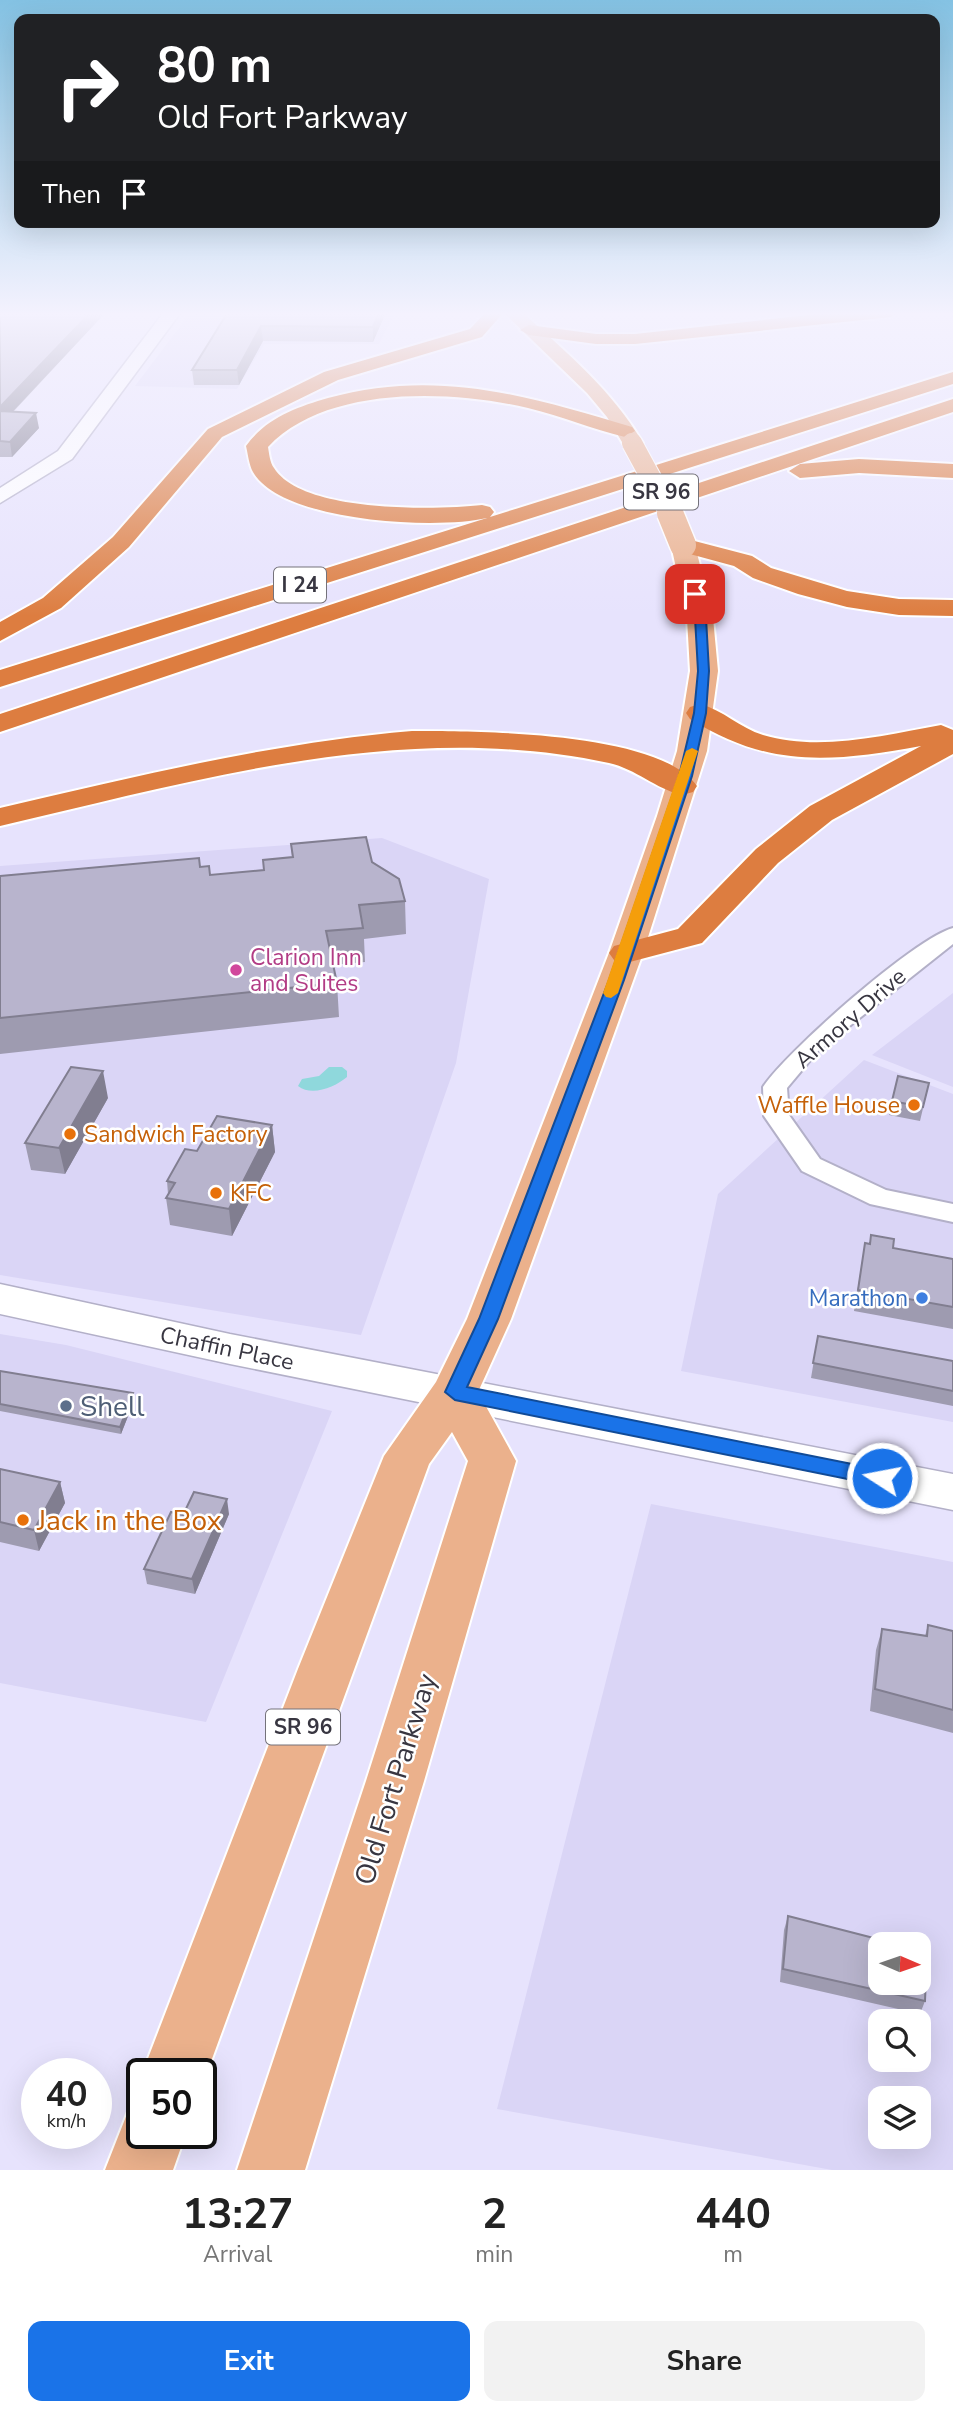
<!DOCTYPE html>
<html lang="en">
<head>
<meta charset="utf-8">
<style>
  body { margin:0; font-family:"Nunito Sans",sans-serif; background:#f2f2f2; color:#222; height:100vh; display:flex; flex-direction:column; font-size:26px; white-space:nowrap }
  * { box-sizing:border-box; margin:0 }
  p { font-size:23px; color:#767676 }
  .icon { flex:none; width:38px; height:38px; fill:none; stroke:currentColor; stroke-width:2; stroke-linecap:round; stroke-linejoin:round }
  .map { position:relative; height:2170px; overflow:hidden }
  .drawer { display:flex; flex-direction:column; background:#fff; flex:1 }
  .drawer>* { flex:none }
  .top-card { position:absolute; left:14px; top:14px; width:926px; height:214px; border-radius:14px; box-shadow:0 7px 28px #0002; background:#202124; color:#fff; overflow:hidden }
  .needle { width:46px; rotate:92deg }
  .tools { position:absolute; left:868px; top:1932px; display:grid; gap:14px }
  .tools a { display:grid; place-items:center; width:63px; height:63px; border-radius:14px; background:#fff; box-shadow:0 7px 28px #0002; font-size:35px }
  .speed { position:absolute; left:21px; top:2058px; display:flex; gap:14px; font-size:35px; font-weight:700; text-align:center }
  .speed>* { display:grid; place-content:center; width:91px; height:91px; border-radius:50%; background:#fff; box-shadow:0 7px 28px #0002; line-height:1 }
  .speed small { font-size:18px; font-weight:400 }
  .speed .limit { border:4px solid #111; border-radius:10px; background:#fff; color:#111 }
  .pin { position:absolute; display:grid; place-items:center; width:60px; height:60px; color:#fff; margin:-30px; border-radius:14px; box-shadow:0 4px 10px #0006 }
  .me { position:absolute; width:77px; margin:-38px; rotate:281deg; stroke-linejoin:round; filter:drop-shadow(0 0 5px #0008) }
  .turn { display:flex; align-items:center; gap:24px; height:147px; padding:0 28px; font-size:32px }
  .turn .icon { width:91px; height:91px; stroke-width:2.5 }
  .turn b { display:block; font-size:49px; line-height:60px }
  .then { display:flex; align-items:center; height:66px; padding:0 28px; background:#0003; gap:14px; font-size:26px }
  .eta { display:flex; justify-content:space-evenly; align-items:center; height:119px; text-align:center }
  .eta b { font-size:42px; font-weight:700; line-height:49px }
  .cta { display:flex; gap:14px; margin-top:auto; padding:14px 28px }
  .cta a { flex:1; height:80px; border-radius:14px; background:#1a73e8; color:#fff; font-size:28px; font-weight:700; line-height:80px; text-align:center }
  .cta a+a { background:#f2f2f2; color:#222 }
  .map>svg:first-child { display:block }
</style>
</head>
<body>
<div class="map">
<svg width="953" height="2170" viewBox="0 0 953 2170">
  <rect width="100%" height="100%" fill="#e7e3fd"/>
  <path fill="#dad5f6" fill-rule="evenodd" d="M191 312H395L379 344H264L237 389 135 386Z
    M382 838 489 879 456 1063 361 1335 0 1275V866Z
    M953 993V1087L872 1055Z
    M864 1060 953 1094V1422L681 1371 718 1194Z
    M0 1334 66 1345 332 1411 206 1722 0 1683Z
    M651 1504 953 1562V2170H832L497 2109ZM880 1944H919V1983H880ZM880 2021H919V2060H880ZM880 2098H919V2137H880Z"/>
  <path fill="#8fd8dc" d="M329 1067H342L347 1071V1077C335 1087 312 1097 298 1086L302 1079 319 1076Z"/>
  <g fill="none" stroke-linecap="round" stroke-linejoin="round">
    <defs>
      <path id="street" d="M953 928V944L818 1051 787 1088 789 1115 820 1159 886 1190 953 1204V1222L870 1204 802 1171 764 1116 763 1087C786 1052 915 938 953 928Z"/>
      <path id="secondary" d="M164 312H181L72 459 0 503V488L58 451Z
        M0 1284 230 1334 953 1474V1510L230 1364 0 1314Z"/>
      <path id="primary" d="M503 312H522C567 353 612 390 643 443L639 447H625L607 417 587 393Z
        M683 538 691 540 695 545 713 618 718 671 707 751 643 953 511 1319 478 1392 516 1461 424 1781 305 2170H237L366 1781 468 1461 452 1432 429 1464 201 2089V2074H142L298 1669 384 1456 436 1382 467 1319 609 953 657 816 677 751 690 671 687 618 671 545 675 540Z
        M142 2104V2133H186L173 2170H105L129 2109Z"/>
      <path id="highway" d="M486 312H504L482 337 338 380 222 437 129 547 61 608 0 641V622L43 598 113 537 208 429 324 372 470 329Z
        M836 312H899L891 317 635 344H596L529 335 520 330 529 325 596 334H635Z
        M953 372V384L0 687V670L487 518C436 530 282 522 253 472 249 465 248 454 246 446 266 418 297 407 328 398 437 368 528 396 632 427L635 431 625 437C592 429 561 416 528 408 451 390 326 385 268 447 269 453 270 463 274 468 302 513 435 510 482 505L490 507 494 512 490 517Z
        M953 399V412L0 732V714Z
        M859 459 953 464V478L859 473 800 478 789 471 800 464Z
        M683 538 752 556 771 568 847 591 899 599 953 600V616L899 615 847 607 798 594 753 578 734 566 675 550 671 545 675 540Z
        M700 704C723 710 740 728 763 735 819 752 886 735 941 725L953 730V754L832 820 778 863 702 943 626 963 614 960 609 953 614 946 678 929 756 849 810 806 921 746C832 762 770 769 690 719L686 713 690 707Z
        M412 731C475 731 659 731 697 786L693 792 682 795C656 789 636 769 609 763 405 719 198 780 0 826V808C137 776 272 743 412 731Z"/>
    </defs>
    <use href="#street" stroke="#b3b0c8" stroke-width="4"/>
    <use href="#secondary" stroke="#b3b0c8" stroke-width="3"/>
    <use href="#primary" stroke="#fff" stroke-width="4"/>
    <use href="#highway" stroke="#fff" stroke-width="4"/>
    <use href="#street" fill="#fff" fill-rule="evenodd"/>
    <use href="#secondary" fill="#fff" fill-rule="evenodd"/>
    <use href="#primary" fill="#ebb18c" fill-rule="evenodd"/>
    <use href="#highway" fill="#dd7d40" fill-rule="evenodd"/>
    <defs>
      <path id="primary-bridge-far1" d="M632 443 671 515"/>
      <path id="primary-bridge" d="M670 513 683 545"/>
    </defs>
    <use href="#primary-bridge-far1" stroke="#fff" stroke-width="22" stroke-linecap="butt"/>
    <use href="#primary-bridge" stroke="#fff" stroke-width="29" stroke-linecap="butt"/>
    <use href="#primary-bridge-far1" stroke="#ebb18c" stroke-width="20"/>
    <use href="#primary-bridge" stroke="#ebb18c" stroke-width="26"/>
  </g>
  <path fill="#9e9bb0" d="M0 312H106L13 412 39 428 12 457H0Z
    M228 312H386L373 342 263 341 239 385H194L192 370Z
    M291 844 372 862 405 901 406 934 364 939 365 962 333 965 337 983 339 1017 0 1054V876L200 867 210 875 264 870 263 860 292 857Z
    M898 1076 929 1083 920 1121 889 1115Z
    M108 1098 65 1174 31 1170 25 1143Z
    M272 1125 275 1152 232 1236 170 1225 166 1198 168 1194 167 1181 197 1151Z
    M865 1243 953 1259V1329L854 1311Z
    M818 1336 953 1361V1406L811 1378Z
    M0 1371 133 1393 134 1401 121 1434 0 1411Z
    M0 1469 60 1482 65 1503 39 1551 0 1542Z
    M229 1514 195 1594 147 1584 144 1569 183 1515Z
    M928 1625 953 1631V1733L870 1711 876 1650 882 1629 925 1636Z
    M788 1916 925 2001 920 2014 780 1982 784 1930Z"/>
  <path fill="#817e90" d="M91 312H106L0 425V407Z
    M379 312H386L373 342V327Z
    M261 326 263 341 239 385 237 370Z
    M36 413 39 428 12 457 10 442Z
    M103 1071 108 1098 65 1174 59 1148Z
    M272 1125 275 1152 232 1236 229 1209Z
    M133 1393 134 1401 121 1434 120 1427Z
    M60 1482 65 1503 39 1551 34 1530Z
    M227 1499 229 1514 195 1594 192 1579Z"/>
  <path fill="#b8b4cd" stroke="#817e90" stroke-width="2" d="M0 312H91L0 407Z
    M228 312H379L373 327 261 326 237 370H192Z
    M0 411 36 413 10 442 0 441Z
    M366 837 372 862 399 879 405 901 359 905 363 928 326 931 337 983 0 1018V876L199 858 200 867 209 866 210 875 264 870 263 860 293 857 291 844Z
    M71 1067 103 1071 59 1148 25 1143Z
    M898 1076 929 1083 923 1107 892 1101Z
    M217 1116 272 1125 229 1209 166 1198 175 1183 167 1181 185 1149 197 1151Z
    M871 1235 894 1239 893 1248 953 1259V1307L858 1290 865 1243 870 1244Z
    M818 1336 953 1361V1391L813 1363Z
    M0 1371 133 1393 120 1427 0 1404Z
    M0 1469 60 1482 34 1530 0 1522Z
    M194 1492 227 1499 192 1579 144 1569 171 1512 183 1515Z
    M928 1625 953 1631V1710L875 1689 882 1629 927 1636Z
    M788 1916 897 1944H880V1983H919V1950L927 1952 925 2001 783 1969Z"/>
  <linearGradient id="sky" x2="0" y2="1"><stop stop-color="#84c2e3"/><stop offset="0.51" stop-color="#f4f2fe"/><stop offset="1" stop-color="#f4f2fe" stop-opacity="0"/></linearGradient>
  <rect width="953" height="616" fill="url(#sky)"/>
  <path fill="#1a73e8" stroke="#114b97" stroke-width="2" d="M695 591 700 594 706 618 709 671 706 713 692 776 624 980 498 1319 467 1387 882 1470 889 1472 892 1478 889 1484 882 1486 455 1400 445 1392 479 1319 609 980 679 776 694 713 698 671 695 618 690 594Z"/>
  <path fill="#f59e0b" d="M692 748 698 751 618 993 611 998 606 997 603 993 686 751Z"/>
  <circle fill="#d1479c" stroke="#fff" stroke-width="2.5" cx="236" cy="970" r="7"/>
  <g fill="#e8710a" stroke="#fff" stroke-width="2.5">
    <circle cx="914" cy="1105" r="7"/>
    <circle cx="70" cy="1134" r="7"/>
    <circle cx="216" cy="1193" r="7"/>
    <circle cx="23" cy="1520" r="7"/>
  </g>
  <circle fill="#3f7fe0" stroke="#fff" stroke-width="2.5" cx="922" cy="1298" r="7"/>
  <circle fill="#5c6f8a" stroke="#fff" stroke-width="2.5" cx="66" cy="1406" r="7"/>
  <g text-anchor="middle" stroke-width="5" stroke-linejoin="round" paint-order="stroke">
    <g fill="#fff" stroke="#74727a" stroke-width="2">
      <rect x="624" y="474.5" width="74" height="35" rx="5"/>
      <rect x="274" y="567.5" width="52" height="35" rx="5"/>
      <rect x="266" y="1709.5" width="74" height="35" rx="5"/>
    </g>
    <g font-size="21" font-weight="bold" fill="#383641">
      <text x="661" y="499">SR 96</text>
      <text x="300" y="592">I 24</text>
      <text x="303" y="1734">SR 96</text>
    </g>
    <g font-size="23" fill="#b23c85" stroke="#fff" text-anchor="start">
      <text x="250" y="965">Clarion Inn<tspan x="250" dy="26">and Suites</tspan></text>
    </g>
    <g font-size="23" fill="#383641" stroke="#fff">
      <text transform="translate(850 1018) rotate(-41)" y="8">Armory Drive</text>
      <text transform="translate(227 1348) rotate(12)" y="8">Chaffin Place</text>
    </g>
    <g font-size="23" fill="#c56008" stroke="#fff" text-anchor="start">
      <text x="900" y="1113" text-anchor="end">Waffle House</text>
      <text x="84" y="1142">Sandwich Factory</text>
      <text x="230" y="1201">KFC</text>
    </g>
    <g font-size="23" fill="#366cbe" stroke="#fff" text-anchor="end">
      <text x="908" y="1306">Marathon</text>
    </g>
    <g font-size="28" fill="#4e5e75" stroke="#fff" text-anchor="start">
      <text x="80" y="1416">Shell</text>
    </g>
    <g font-size="28" fill="#c56008" stroke="#fff" text-anchor="start">
      <text x="37" y="1530">Jack in the Box</text>
    </g>
    <g font-size="28" fill="#383641" stroke="#fff">
      <text transform="translate(395 1779) rotate(-73)" y="10">Old Fort Parkway</text>
    </g>
  </g>
</svg>
<div class="tools">
<a><svg class="needle" viewBox="-14 -14 28 28"><path d="M0-13l5 13h-10z" fill="#e53935"/><path d="M0 13l5-13h-10z" fill="#767676"/></svg></a>
<a><svg class="icon" aria-label="search" viewBox="0 0 24 24"><circle cx="10" cy="10" r="6"/><path d="M15 15l6 6"/></svg></a>
<a><svg class="icon" aria-label="layers" viewBox="0 0 24 24"><path d="M12 4l9 5-9 5-9-5zM3 14l9 5 9-5"/></svg></a>
</div>
<div class="speed"><div>40<small>km/h</small></div><div class="limit">50</div></div>
<div class="pin" style="left:695px;top:594px;background:#d93025"><svg class="icon" aria-label="arrive" viewBox="0 0 24 24"><path d="M6 21V4h12l-3 4 3 4H6"/></svg></div>
<svg class="me" style="left:882px;top:1478px" viewBox="-20 -20 40 40"><circle r="17" fill="#1a73e8" stroke="#fff" stroke-width="3"/><path d="M0-11L8 9 0 5-8 9z" fill="#fff"/></svg>
<div class="top-card">
<div class="turn"><svg class="icon" aria-label="right" viewBox="0 0 24 24"><path d="M7 20v-9h11M14 6l5 5-5 5"/></svg><div><b>80 m</b>Old Fort Parkway</div></div>
<div class="then">Then<svg class="icon" aria-label="arrive" viewBox="0 0 24 24"><path d="M6 21V4h12l-3 4 3 4H6"/></svg></div>
</div>
</div>
<section class="drawer">
<div class="eta">
<div><b>13:27</b><p>Arrival</p></div>
<div><b>2</b><p>min</p></div>
<div><b>440</b><p>m</p></div>
</div>
<div class="cta"><a>Exit</a><a>Share</a></div>
</section>
</body>
</html>
